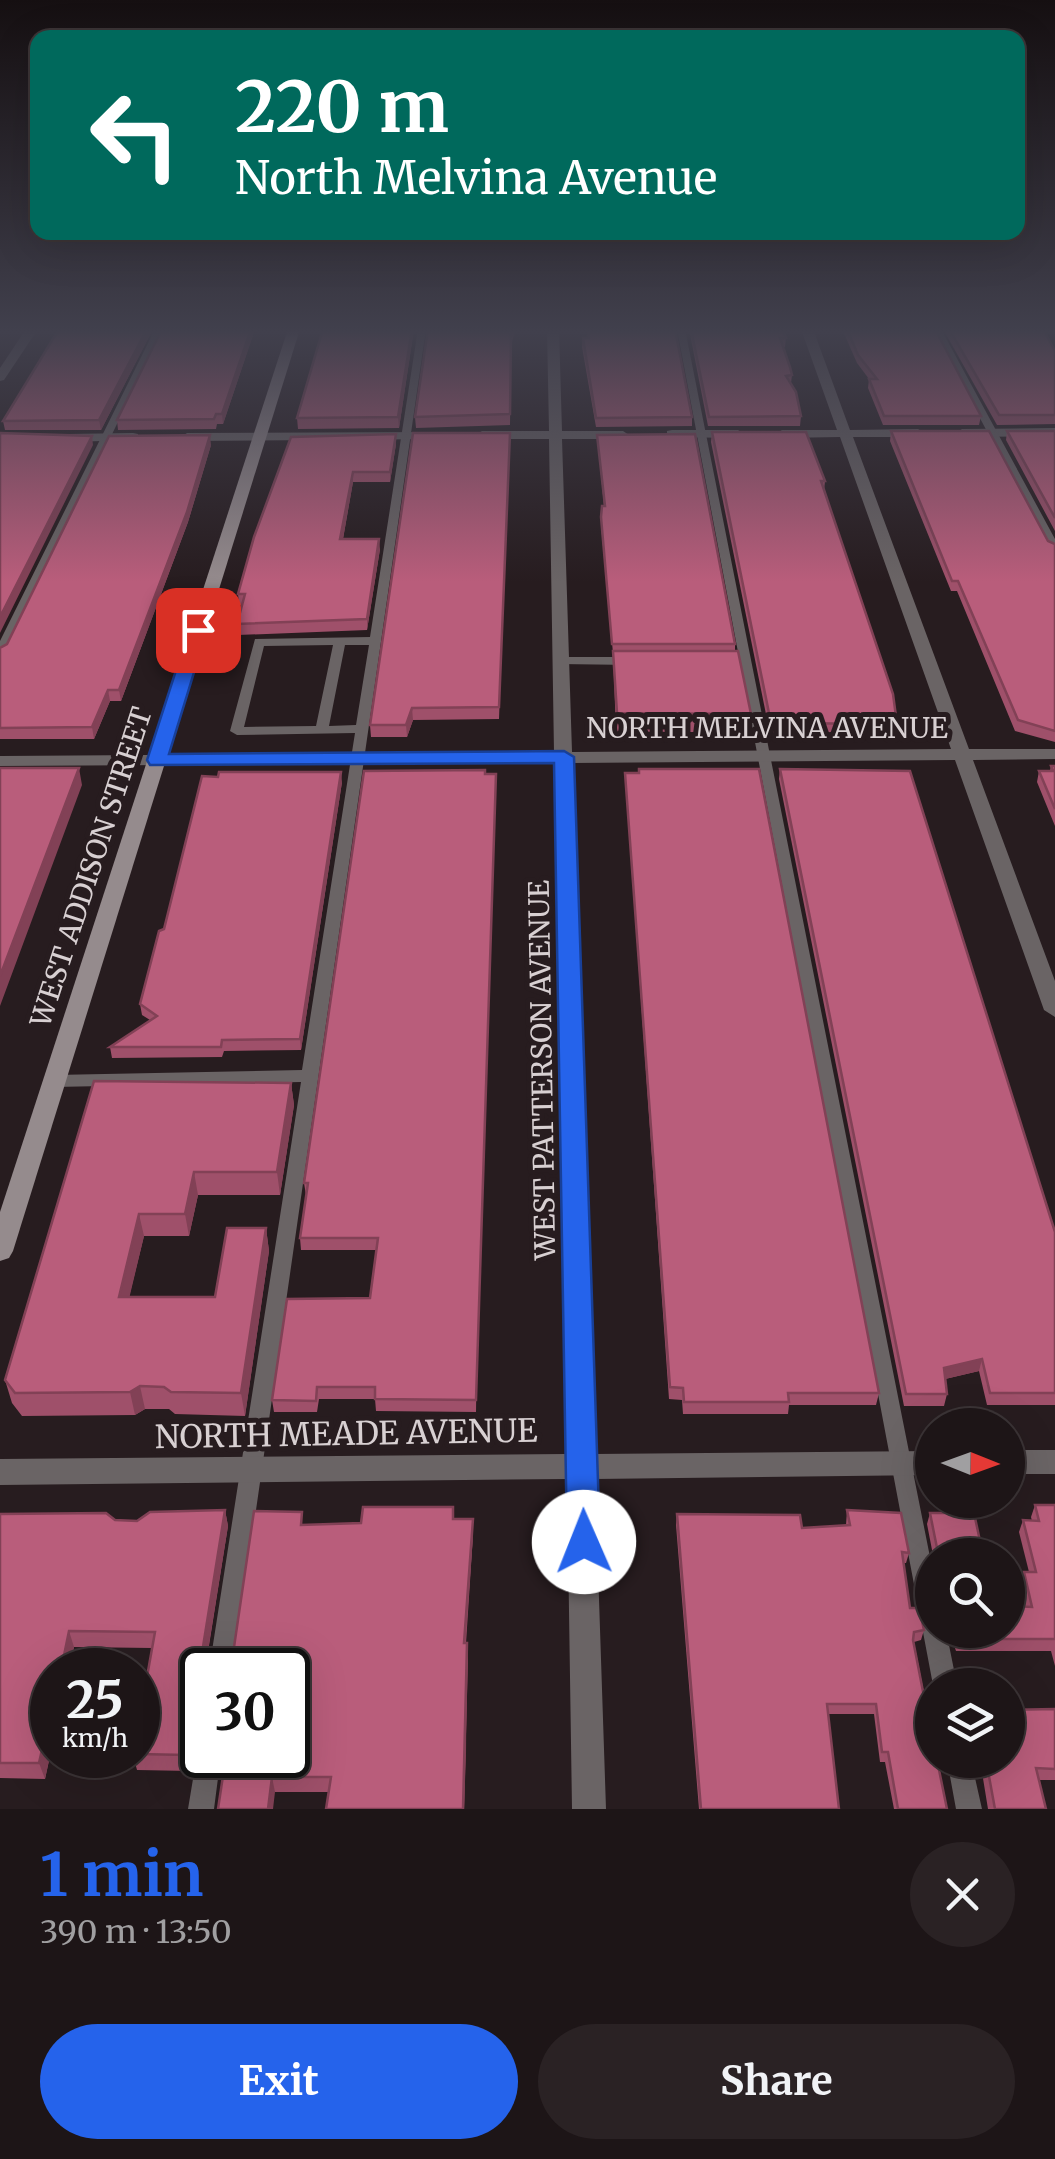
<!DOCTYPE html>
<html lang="en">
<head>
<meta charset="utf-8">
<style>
  body { margin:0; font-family:Merriweather,serif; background:#2a2224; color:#f1f3f6; height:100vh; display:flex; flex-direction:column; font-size:38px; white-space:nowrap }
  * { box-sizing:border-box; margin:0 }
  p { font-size:32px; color:#a09fa1 }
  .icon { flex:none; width:55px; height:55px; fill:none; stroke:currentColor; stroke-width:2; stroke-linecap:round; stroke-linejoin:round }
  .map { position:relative; height:1809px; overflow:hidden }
  .panel { display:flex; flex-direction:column; background:#1d1517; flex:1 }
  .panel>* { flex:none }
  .banner { position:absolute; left:30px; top:30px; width:995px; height:210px; border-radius:20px; box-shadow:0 10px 40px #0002,0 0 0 2px #3b3436; background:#00695c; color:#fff; overflow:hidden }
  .needle { width:65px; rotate:91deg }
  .buttons { position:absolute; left:915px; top:1408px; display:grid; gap:20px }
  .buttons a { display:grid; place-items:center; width:110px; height:110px; border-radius:50%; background:#1d1517; box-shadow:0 10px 40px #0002,0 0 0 2px #3b3436; font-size:50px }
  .speed { position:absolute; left:30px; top:1648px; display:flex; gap:20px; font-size:50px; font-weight:700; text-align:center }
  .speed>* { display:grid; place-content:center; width:130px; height:130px; border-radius:50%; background:#1d1517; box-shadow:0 10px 40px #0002,0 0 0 2px #3b3436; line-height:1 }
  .speed small { font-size:25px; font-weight:400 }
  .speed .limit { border:5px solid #111; border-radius:15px; background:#fff; color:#111 }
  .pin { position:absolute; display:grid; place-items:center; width:85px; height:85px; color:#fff; margin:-42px; border-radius:20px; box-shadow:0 5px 15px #0006 }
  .me { position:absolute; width:110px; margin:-55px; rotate:359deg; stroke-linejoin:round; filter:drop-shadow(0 0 8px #0008) }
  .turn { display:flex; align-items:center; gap:35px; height:210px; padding:0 40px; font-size:45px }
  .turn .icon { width:130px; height:130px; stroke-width:2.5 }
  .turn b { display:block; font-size:70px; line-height:85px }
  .round { display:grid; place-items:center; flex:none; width:105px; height:105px; border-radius:52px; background:#2a2224 }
  .head { display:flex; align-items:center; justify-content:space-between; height:170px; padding:0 40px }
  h1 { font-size:60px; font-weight:700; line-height:75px; color:#2563eb }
  .cta { display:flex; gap:20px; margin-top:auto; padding:20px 40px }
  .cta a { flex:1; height:115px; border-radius:60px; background:#2563eb; color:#fff; font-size:40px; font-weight:700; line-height:115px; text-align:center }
  .cta a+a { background:#2a2224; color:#f1f3f6 }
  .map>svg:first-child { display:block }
</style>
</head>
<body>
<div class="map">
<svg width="1055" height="1809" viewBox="0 0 1055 1809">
  <rect width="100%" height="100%" fill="#271c1f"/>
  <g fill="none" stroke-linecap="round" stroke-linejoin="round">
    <path fill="#6a6465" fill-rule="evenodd" d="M155 329H163L6 653 0 657V641Z
      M418 329H426L233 1670H209L301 1082 54 1087 48 1085 46 1081 48 1077 54 1075 302 1070 355 733 237 735 230 731 255 639 370 637ZM333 645 316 726 244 727 264 646ZM345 645H369L356 725 329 726Z
      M677 329H685L932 1567V1630H946L957 1685H933Z
      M933 329H941L1055 539V552L1049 549Z
      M562 657H633L639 661 633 665 558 664 556 661Z
      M202 1745V1755H221L214 1809H188L197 1755Z
      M947 1760H971L982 1809H956Z"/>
    <path fill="#6a6465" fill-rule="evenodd" d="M26 329H38L4 380 0 381V368Z
      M547 329H559L562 431H623L629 435 623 439H562L572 752 951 749 840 437 782 438 776 434 782 430H837L801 329H813L850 430 918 429 924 433 918 437H853L969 749H1055V759L973 760 1055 981V1017L1044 1010 955 760 572 763 594 1454 932 1451V1475L595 1479 606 1809H572L567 1479 0 1485V1459L566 1454 555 763 0 766V756L554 752 549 439H482L476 435 482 431H549Z
      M1055 428V436L962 437 956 433 962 429Z
      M672 430H738L744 434 738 438 667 437V431Z
      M438 432 444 436 443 439 187 441 181 437 187 433Z
      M133 433 138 434V440L67 442 60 438 67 434Z
      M1008 1450H1055V1474H1008Z"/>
    <path fill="#958b8d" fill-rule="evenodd" d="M288 329H300L13 1251 9 1258 0 1261V1212Z"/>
  </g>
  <path fill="#9f506a" d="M59 329H153L101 430H5L3 421Z
    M162 329H255L223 424H217L216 429 118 430 117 420Z
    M323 329H414L399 428 298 429 297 418Z
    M428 329H516L511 344 510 425 416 428 415 417Z
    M587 329H675L692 417V426L596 427 582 347 583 338H588Z
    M689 329H783L786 338 785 347H783L792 375 791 383 801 416 800 426H708Z
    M842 329H935L981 416 979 425H883L868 388 869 379 857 363Z
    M943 329H1043L1055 351V424L997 425Z
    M891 431 1055 544V742L1015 731 957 591H951L890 441Z
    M1007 431H1055V531L1006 440Z
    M712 432 825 481 824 491 897 724 895 735 770 734 711 442Z
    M510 433 499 719 413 720 407 737H371L370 725Z
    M396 434V444L390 482H353L343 539 380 549 367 630 238 635 237 624 242 605H239L238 594 291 437Z
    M597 435 735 644V651L751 714 749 732H616L613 653 601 525 602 506H604Z
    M211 445 188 522 121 701H110L94 739H0V648L7 644Z
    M1051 766H1055V826L1037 782 1039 771H1050Z
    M780 769 1055 1232V1405H987L979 1371 945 1379 947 1394 944 1406H904L779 779Z
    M625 773 879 1393 876 1405H789L788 1414H683L682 1400 669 1399Z
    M485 774 476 1412 376 1411 375 1399H319L317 1412H274L272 1400 370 1298 376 1250H301L300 1238 306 1195 304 1183Z
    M342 782 301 1050 224 1051 222 1057 112 1058 110 1047 150 1020 142 1015 140 1004 164 929Z
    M94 1081 291 1083 294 1105 280 1195H198L189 1236H144L129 1297H215L266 1228 269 1251 245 1416 175 1414 169 1409H145L135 1415 22 1416 12 1403 5 1380Z
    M1035 1505H1055V1666L1051 1651H956L949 1630H1008L1025 1607 1020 1584 1024 1572H1029L1019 1532 1023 1520 1032 1521 1031 1517Z
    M225 1510 228 1526 207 1658H230L233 1654 304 1525 473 1519V1535L466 1643H467L468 1659 464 1809H326L329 1792H275L223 1771 219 1755H288L202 1670V1744L201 1741 194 1753 191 1771 137 1770 133 1755H138V1727L152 1648 74 1647 45 1779 0 1778V1514L137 1521Z
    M847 1510 909 1553 906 1563H903L910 1608 924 1630 921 1640 914 1642 947 1809H894L885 1762H880L874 1714H828L839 1809H699L676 1525 677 1514 802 1528 846 1525Z
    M930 1513 982 1555H933L927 1524Z
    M1055 1708V1780H1039L1046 1809H988L980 1760H1008Z"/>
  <path fill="#824156" d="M147 329H153L101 430 99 420Z
    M251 329H255L223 424 222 414Z
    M412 329H414L399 428 398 417Z
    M396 434V444L390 482V472Z
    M210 435 211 445 188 522 121 701 119 690Z
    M92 436 93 445 0 633V617Z
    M353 472V482L341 550 340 539Z
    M379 539 380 549 367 630V619Z
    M108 690 110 701 94 739 92 727Z
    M412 708 413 720 407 737 406 725Z
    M79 768 82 785 0 1006V976Z
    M341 772 342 782 301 1050 300 1039Z
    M291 1083 294 1105 280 1195 277 1172Z
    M194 1172 198 1195 189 1236 185 1214Z
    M139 1214 144 1236 124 1320 119 1297Z
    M266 1228 269 1251 245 1416 241 1393Z
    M982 1359 979 1371 941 1380 944 1368Z
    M140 1386 145 1409 135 1415 130 1392Z
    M225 1510 228 1526 205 1669 202 1653Z
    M473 1519V1535L464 1659V1643Z
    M69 1631 74 1647 69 1670H61Z
    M467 1643 466 1754 464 1809H463Z
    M52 1705V1746L45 1779 39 1763Z
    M197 1726 201 1741 194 1753 191 1771 187 1755 190 1738Z
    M272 1777 275 1792 273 1809H268Z"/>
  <path fill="#b95d7b" stroke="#824156" stroke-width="2.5" d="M59 329H147L99 420 3 421Z
    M162 329H251L222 414H216L214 419 117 420Z
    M323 329H412L398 417 297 418Z
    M428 329H513L511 334 510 414 415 417Z
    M588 329H675L692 417 596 418 583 338H589Z
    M691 329H783L786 338H780L790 367 792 375 786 376 796 392 801 416 709 417Z
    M847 329H935L981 416H884L869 379H877L858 355Z
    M949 329H1043L1055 351V415H999Z
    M891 431H989L1048 541 1055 544V731L1018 720 958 581H952Z
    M1007 431H1055V518Z
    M712 432H806L825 481H821L893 694 897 724 771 723Z
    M0 433 92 436 0 617Z
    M413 433H510L499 707 412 708 406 725H370Z
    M396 434 390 472H353L340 539H379L367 619 237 624 245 594H238L254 537 291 437Z
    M695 434 735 644H612L601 517 602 506H605L597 435Z
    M210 435 187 512 119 690H108L92 727 0 728V648L7 644 109 436Z
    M613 651H738L751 714 617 713Z
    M1051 766H1055V809L1039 771H1053Z
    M0 768H79L0 976Z
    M639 769H759L879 1393H788L789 1402H684L683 1388 670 1387 625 773H639Z
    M780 769 910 771 1055 1232V1393H990L982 1359 944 1368 947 1394H906Z
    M485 770V774H496L476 1400 375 1399V1387H317L316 1401 272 1400 287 1299 370 1298 378 1238H300L308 1183H304L364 771Z
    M219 772H341L300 1039 222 1040 221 1047H110L157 1016 140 1004 159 931 164 929 202 776 218 777Z
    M94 1081 291 1083 277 1172H194L185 1214H139L119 1297H215L227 1228H266L241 1393 171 1392 164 1387 140 1386 130 1392 15 1393 5 1380Z
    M1035 1505H1055V1639H959L957 1630H1008V1606L1032 1607 1024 1572H1036L1023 1520 1039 1521Z
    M363 1507H453V1519H473L464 1643H467L463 1809H326L331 1777H272L268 1809H218L226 1756 219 1755H288V1670H202V1736L197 1726 190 1738 187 1755 138 1754V1727L155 1632 69 1631 61 1670H52V1705L39 1763H0V1514L106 1513 115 1520 137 1521 150 1512 225 1510 202 1653 205 1658H230L233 1654 254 1511 302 1512 301 1525 361 1523Z
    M847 1510 901 1513 909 1553 902 1552 910 1608H919L924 1630 914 1632 913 1640 932 1738V1760H937L947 1809H898L888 1752H882L876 1704H827L839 1809H701L677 1514 800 1515 802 1528 850 1525Z
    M930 1513H974L983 1555 938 1553Z
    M1055 1709V1769L1036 1768 1046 1809H995L986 1760H1008V1710Z"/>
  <linearGradient id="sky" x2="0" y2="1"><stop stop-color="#150f11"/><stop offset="0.57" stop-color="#41404d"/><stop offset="1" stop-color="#41404d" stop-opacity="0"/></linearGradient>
  <rect width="1055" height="582" fill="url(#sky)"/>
  <path fill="#2563eb" stroke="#184099" stroke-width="2.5" d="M198 625 207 630 169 754 564 751 574 757 600 1542 595 1553 584 1558 572 1553 567 1542 554 763 150 765 147 760 189 630Z"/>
  <g text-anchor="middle" stroke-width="10" stroke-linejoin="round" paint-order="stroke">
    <g font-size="28" fill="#d8d0d2" stroke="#271c1f">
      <text x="767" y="738">NORTH MELVINA AVENUE</text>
      <text transform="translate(91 867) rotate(-72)" y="10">WEST ADDISON STREET</text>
      <text transform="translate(542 1070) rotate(-91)" y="10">WEST PATTERSON AVENUE</text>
    </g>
    <g font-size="32" fill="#d8d0d2" stroke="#271c1f">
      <text transform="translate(346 1434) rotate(-1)" y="11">NORTH MEADE AVENUE</text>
    </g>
  </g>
</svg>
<div class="buttons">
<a><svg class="needle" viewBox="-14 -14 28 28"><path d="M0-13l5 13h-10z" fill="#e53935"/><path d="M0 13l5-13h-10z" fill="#a09fa1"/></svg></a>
<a><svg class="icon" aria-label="search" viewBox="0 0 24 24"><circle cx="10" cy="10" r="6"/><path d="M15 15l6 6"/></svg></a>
<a><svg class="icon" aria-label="layers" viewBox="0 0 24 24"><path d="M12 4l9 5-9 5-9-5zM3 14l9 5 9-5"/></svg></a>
</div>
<div class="speed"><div>25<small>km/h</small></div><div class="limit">30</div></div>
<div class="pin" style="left:198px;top:630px;background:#d93025"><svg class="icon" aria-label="arrive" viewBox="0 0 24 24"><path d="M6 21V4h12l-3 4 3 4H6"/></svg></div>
<svg class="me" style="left:584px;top:1542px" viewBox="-20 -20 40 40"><circle r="19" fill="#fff"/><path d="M0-13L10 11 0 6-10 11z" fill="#2563eb"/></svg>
<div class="banner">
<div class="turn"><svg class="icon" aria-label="left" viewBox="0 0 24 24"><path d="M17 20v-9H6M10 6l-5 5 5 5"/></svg><div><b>220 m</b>North Melvina Avenue</div></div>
</div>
</div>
<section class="panel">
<div class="head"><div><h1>1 min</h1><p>390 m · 13:50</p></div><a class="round"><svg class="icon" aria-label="close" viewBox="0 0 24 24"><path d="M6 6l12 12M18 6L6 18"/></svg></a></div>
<div class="cta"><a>Exit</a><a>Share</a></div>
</section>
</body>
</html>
